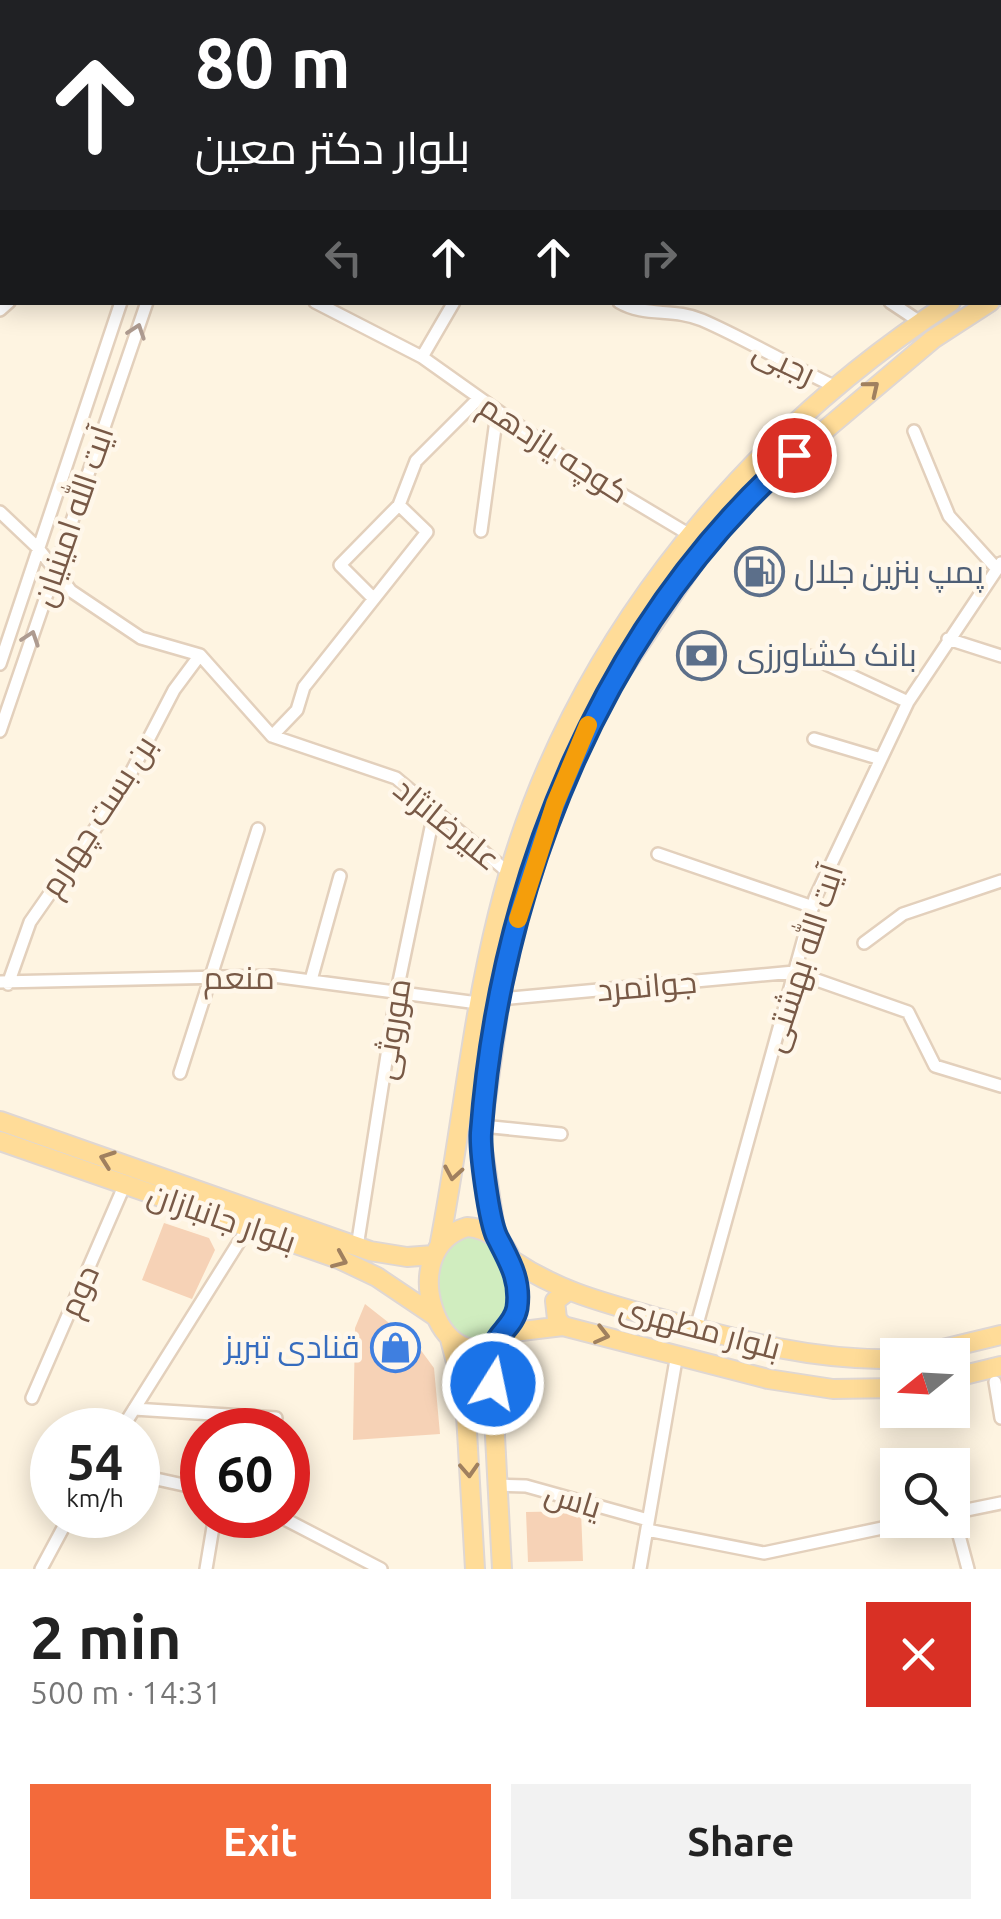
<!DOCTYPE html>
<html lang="en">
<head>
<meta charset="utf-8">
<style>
  body { margin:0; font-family:Ubuntu,Cairo,sans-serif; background:#f2f2f2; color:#222; height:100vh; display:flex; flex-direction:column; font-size:38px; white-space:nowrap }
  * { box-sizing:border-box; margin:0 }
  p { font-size:32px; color:#767676 }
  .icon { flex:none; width:55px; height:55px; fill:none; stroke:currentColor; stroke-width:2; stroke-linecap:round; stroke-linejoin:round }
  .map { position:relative; height:1569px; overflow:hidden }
  .details { display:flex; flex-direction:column; background:#fff; flex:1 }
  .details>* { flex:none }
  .banner { position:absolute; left:0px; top:0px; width:1002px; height:305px; box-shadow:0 5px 25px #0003; background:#202124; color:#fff; overflow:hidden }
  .needle { width:65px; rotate:252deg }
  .fabs { position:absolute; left:880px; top:1338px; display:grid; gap:20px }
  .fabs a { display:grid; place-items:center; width:90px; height:90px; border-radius:0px; background:#fff; box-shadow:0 5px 25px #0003; font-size:50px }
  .speed { position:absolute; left:30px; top:1408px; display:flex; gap:20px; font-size:50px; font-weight:700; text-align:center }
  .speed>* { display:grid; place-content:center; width:130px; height:130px; border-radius:50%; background:#fff; box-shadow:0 5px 25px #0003; line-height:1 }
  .speed small { font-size:25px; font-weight:400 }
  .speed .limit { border:15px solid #d22; background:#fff; color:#111 }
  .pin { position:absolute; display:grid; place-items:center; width:85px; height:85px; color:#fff; margin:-42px; border:5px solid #fff; border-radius:50%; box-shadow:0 2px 10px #0007 }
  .me { position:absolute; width:110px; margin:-55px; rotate:10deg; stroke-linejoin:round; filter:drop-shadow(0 0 8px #0008) }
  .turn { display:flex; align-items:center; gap:35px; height:210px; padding:0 30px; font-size:45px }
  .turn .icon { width:130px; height:130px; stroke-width:2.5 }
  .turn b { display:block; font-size:70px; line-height:85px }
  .lanes { display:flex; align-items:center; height:95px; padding:0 30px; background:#0003; justify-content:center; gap:50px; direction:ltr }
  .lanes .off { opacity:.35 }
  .round { display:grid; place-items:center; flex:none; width:105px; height:105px; border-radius:0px; background:#f2f2f2 }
  .overview { display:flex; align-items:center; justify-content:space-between; height:170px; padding:0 30px }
  h1 { font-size:60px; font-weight:600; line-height:75px }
  .primary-button { display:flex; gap:20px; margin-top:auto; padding:20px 30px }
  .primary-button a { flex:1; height:115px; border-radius:0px; background:#f36a3b; color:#fff; font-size:40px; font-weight:600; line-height:115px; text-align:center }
  .primary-button a+a { background:#f2f2f2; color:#222 }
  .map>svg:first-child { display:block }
</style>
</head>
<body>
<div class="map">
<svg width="1001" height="1569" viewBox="0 0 1001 1569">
  <rect width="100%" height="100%" fill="#fef4e1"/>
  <path fill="#d0edbf" d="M478 1235C509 1247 523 1303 498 1329 450 1380 399 1238 478 1235Z"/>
  <path fill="#f6d2b6" d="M754 549 782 578 767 593 738 565Z
    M164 1223 209 1238 215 1250 192 1299 142 1280Z
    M365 1304 417 1345 434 1368 440 1434 353 1440 355 1328Z
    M581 1511 583 1561 528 1562 526 1512Z"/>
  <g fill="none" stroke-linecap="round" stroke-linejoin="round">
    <defs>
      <path id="street" d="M510 0 518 2
        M689 0 697 2
        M289 2 290 0
        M547 2 550 0
        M838 2 839 0
        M921 2 922 0
        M984 2 985 0
        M0 52 2 53
        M1000 153 1001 152
        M315 302 422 357 578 468 690 535
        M619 302C644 317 674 308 702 320 748 340 792 367 838 388
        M890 302 920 322
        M0 310 9 302
        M422 357 454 302
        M914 431 949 516 997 569
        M399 505 416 461 477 400
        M0 512 38 548 71 591 141 638 200 655 272 736 396 778 509 873
        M481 531 497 413
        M948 639 1001 656
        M809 656 908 702
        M0 664 121 302
        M0 731 147 302
        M272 736 297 710 304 687 427 532 399 505 340 565 372 597
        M814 739 881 759
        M658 854 813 907
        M864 943 903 914 1001 881
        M311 980 340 876
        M0 982 273 976 478 1003
        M8 984 30 922 122 790 174 690 200 655
        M500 999 794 972 908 1012 935 1066 1001 1086
        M180 1073 258 829
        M482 1126 561 1134
        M357 1247 397 991 434 813
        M696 1328 815 898 908 702 1001 563
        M995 1382 1001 1418
        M32 1398 125 1184
        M134 1409 276 1418
        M121 1430 249 1226
        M138 1475 202 1489
        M496 1485 526 1486 648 1520
        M952 1513 1001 1503
        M953 1513 968 1569
        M277 1515 381 1569
        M647 1530 764 1553 920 1520
        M41 1569 70 1515
        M206 1569 215 1515
        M640 1569 677 1354"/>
      <path id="primary" d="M1000 271 1001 270
        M1000 296 1001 295
        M0 1121 370 1251 407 1257 434 1255
        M0 1141 339 1259 377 1277 435 1316
        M467 1227C504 1230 516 1259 517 1293 517 1311 513 1330 497 1341 440 1382 393 1249 467 1227Z
        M496 1236 481 1137 500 999 518 917 555 805 592 715 700 554 768 478 933 339 990 302
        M440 1242C461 1133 471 1022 498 914 560 660 734 443 951 302
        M512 1260C561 1293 606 1303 662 1319 742 1341 814 1361 898 1359
        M563 1326 557 1319 555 1301 567 1292
        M506 1333 563 1326 768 1379 833 1389 898 1388
        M450 1339 465 1397 475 1569
        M495 1344 493 1398 502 1569
        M918 1355 1001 1335
        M952 1378 1001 1366"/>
    </defs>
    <use href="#street" stroke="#e3d0bc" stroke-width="16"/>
    <use href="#primary" stroke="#dfd7d3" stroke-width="22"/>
    <use href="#street" stroke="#fff" stroke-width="11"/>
    <use href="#primary" stroke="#ffdc98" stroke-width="18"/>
  </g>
  <defs><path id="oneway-chevron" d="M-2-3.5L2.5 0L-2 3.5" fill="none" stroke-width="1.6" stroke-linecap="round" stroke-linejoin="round" transform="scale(2.5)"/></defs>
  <g stroke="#ae9b90">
    <use href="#oneway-chevron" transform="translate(137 331) rotate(-71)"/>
    <use href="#oneway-chevron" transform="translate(31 638) rotate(-71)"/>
  </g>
  <g stroke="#a0805f">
    <use href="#oneway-chevron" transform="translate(872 388) rotate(-39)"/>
    <use href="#oneway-chevron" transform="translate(107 1159) rotate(-160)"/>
    <use href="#oneway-chevron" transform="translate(453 1173) rotate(100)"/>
    <use href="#oneway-chevron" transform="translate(340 1260) rotate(23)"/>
    <use href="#oneway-chevron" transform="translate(602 1335) rotate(14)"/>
    <use href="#oneway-chevron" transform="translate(469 1470) rotate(87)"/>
  </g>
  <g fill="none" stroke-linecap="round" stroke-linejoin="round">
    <defs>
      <path id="route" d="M493 1384C494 1373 491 1357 494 1346 498 1333 514 1325 517 1308 521 1279 509 1261 497 1237 489 1221 480 1152 481 1133 500 880 603 625 794 455"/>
    </defs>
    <use href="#route" stroke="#114b97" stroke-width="25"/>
    <use href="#route" stroke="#1a73e8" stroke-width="18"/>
    <path stroke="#f59e0b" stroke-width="18" d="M518 919 555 804 588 725"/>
  </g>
  <defs>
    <symbol id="fuel-ring" viewBox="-11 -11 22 22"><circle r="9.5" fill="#fff7ea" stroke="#5c6f8a" stroke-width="1.5"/><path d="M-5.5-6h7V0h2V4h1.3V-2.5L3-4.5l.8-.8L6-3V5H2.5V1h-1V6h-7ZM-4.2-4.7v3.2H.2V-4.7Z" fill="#5c6f8a"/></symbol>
    <symbol id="bank-ring" viewBox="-11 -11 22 22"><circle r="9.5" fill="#fff7ea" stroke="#5c6f8a" stroke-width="1.5"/><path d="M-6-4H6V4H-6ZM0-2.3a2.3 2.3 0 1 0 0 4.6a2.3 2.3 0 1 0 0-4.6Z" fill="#5c6f8a"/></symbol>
    <symbol id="shop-ring" viewBox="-11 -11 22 22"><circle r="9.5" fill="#fff7ea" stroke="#3f7fe0" stroke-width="1.5"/><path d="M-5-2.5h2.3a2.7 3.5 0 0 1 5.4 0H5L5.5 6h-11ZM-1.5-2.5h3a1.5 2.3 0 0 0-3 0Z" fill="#3f7fe0"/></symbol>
  </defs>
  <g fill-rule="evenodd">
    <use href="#fuel-ring" x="732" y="544" width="55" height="55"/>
    <use href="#bank-ring" x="674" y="628" width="55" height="55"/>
    <use href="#shop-ring" x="368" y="1320" width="55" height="55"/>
  </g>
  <g text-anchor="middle" stroke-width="9" stroke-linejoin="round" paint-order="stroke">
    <g font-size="32" fill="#785946" stroke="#fff7ea">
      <text transform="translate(784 362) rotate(25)" y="11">رجبی</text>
      <text transform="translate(554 449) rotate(33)" y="11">کوچه یازدهم</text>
      <text transform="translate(73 516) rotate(-71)" y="11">آیت الله امینیان</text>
      <text transform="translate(98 816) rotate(-57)" y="11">بن بست چهارم</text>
      <text transform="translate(447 824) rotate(39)" y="11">علیرضانژاد</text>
      <text transform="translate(803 958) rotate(-72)" y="11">آیت الله بهشتی</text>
      <text x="239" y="989">منعم</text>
      <text transform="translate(647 986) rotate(-5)" y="11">جوانمرد</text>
      <text transform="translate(392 1029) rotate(-81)" y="11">موروثی</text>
      <text transform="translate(222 1218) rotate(19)" y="11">بلوار جانبازان</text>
      <text transform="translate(79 1291) rotate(-66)" y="11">دوم</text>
      <text transform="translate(700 1328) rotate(15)" y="11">بلوار مطهری</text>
      <text transform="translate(573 1500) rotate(17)" y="11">یاس</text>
    </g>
    <g font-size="32" fill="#4e5e75" stroke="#fff7ea" text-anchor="start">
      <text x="794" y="583">پمپ بنزین جلال</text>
      <text x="737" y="666">بانک کشاورزی</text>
    </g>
    <g font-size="32" fill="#366cbe" stroke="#fff7ea" text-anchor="end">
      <text x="360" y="1358">قنادی تبریز</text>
    </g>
  </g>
</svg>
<div class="fabs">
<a><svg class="needle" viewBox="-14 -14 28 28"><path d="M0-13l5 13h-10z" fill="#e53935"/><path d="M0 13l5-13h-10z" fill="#767676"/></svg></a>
<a><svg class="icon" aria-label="search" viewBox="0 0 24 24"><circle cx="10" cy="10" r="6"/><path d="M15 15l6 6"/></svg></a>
</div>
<div class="speed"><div>54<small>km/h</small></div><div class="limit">60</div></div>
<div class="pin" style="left:794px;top:455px;background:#d93025"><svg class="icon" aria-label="arrive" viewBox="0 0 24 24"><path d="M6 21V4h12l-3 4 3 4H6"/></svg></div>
<svg class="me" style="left:493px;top:1384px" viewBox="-20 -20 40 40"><circle r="17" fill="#1a73e8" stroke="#fff" stroke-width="3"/><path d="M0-11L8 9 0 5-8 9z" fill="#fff"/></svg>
<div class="banner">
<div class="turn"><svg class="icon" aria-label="ahead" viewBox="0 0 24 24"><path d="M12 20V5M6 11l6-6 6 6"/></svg><div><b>80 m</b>بلوار دکتر معین</div></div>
<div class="lanes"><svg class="icon off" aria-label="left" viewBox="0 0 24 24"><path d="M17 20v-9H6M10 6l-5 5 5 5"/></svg><svg class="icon" aria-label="ahead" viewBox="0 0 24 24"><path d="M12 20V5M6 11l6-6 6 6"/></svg><svg class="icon" aria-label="ahead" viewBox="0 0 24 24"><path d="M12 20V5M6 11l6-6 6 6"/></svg><svg class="icon off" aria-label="right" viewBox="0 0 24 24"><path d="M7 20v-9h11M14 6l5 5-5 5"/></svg></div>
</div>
</div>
<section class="details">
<div class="overview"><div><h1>2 min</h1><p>500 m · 14:31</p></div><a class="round" style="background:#d93025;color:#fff"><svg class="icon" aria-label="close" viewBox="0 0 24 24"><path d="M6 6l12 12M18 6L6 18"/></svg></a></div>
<div class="primary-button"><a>Exit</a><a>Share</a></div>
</section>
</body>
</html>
